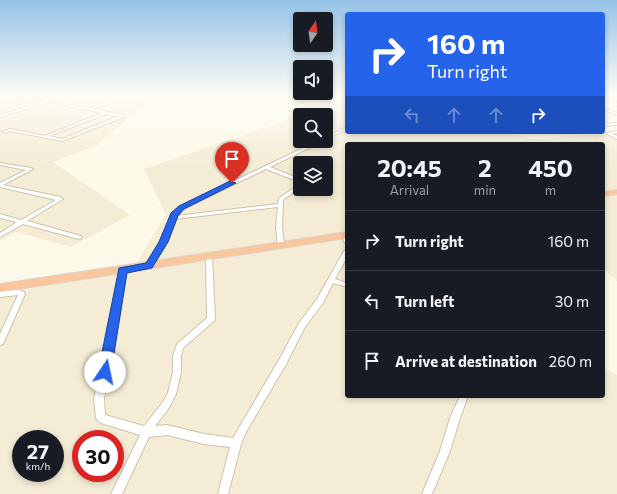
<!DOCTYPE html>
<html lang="en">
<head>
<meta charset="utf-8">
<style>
  body { margin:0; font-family:Commissioner,sans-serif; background:#20242c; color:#f1f3f6; height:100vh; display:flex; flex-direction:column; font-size:15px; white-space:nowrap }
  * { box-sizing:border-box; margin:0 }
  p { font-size:13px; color:#9ea1a6 }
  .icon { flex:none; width:22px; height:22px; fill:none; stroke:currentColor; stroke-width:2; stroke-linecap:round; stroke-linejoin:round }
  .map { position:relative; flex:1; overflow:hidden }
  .sheet { position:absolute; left:345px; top:142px; width:260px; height:256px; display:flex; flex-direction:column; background:#171b24; border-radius:4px; box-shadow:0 2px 6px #0003 }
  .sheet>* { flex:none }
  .banner { position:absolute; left:345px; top:12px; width:260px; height:122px; border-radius:4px; box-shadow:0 2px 6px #0003; background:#2563eb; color:#fff; overflow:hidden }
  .needle { width:26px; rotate:14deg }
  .fabs { position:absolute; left:293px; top:12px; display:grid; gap:8px }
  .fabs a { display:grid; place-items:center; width:40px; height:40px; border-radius:4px; background:#171b24; box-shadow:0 2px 6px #0003; font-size:20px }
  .speed { position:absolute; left:12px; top:430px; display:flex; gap:8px; font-size:20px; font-weight:700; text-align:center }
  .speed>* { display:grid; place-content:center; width:52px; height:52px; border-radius:50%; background:#171b24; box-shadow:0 2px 6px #0003; line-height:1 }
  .speed small { font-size:10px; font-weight:400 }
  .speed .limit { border:6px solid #d22; background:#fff; color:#111 }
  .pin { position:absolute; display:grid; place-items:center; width:34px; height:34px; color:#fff; margin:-41px -17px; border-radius:50% 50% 50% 0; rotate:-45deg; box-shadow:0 0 4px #0007 }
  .pin .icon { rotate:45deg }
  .me { position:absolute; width:44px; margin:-22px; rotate:11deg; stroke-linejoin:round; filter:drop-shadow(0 0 3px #0008) }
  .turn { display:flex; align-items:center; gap:14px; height:84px; padding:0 16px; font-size:18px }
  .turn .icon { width:52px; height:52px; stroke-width:2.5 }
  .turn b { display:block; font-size:28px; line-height:34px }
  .lanes { display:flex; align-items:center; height:38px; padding:0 16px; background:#0003; justify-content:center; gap:20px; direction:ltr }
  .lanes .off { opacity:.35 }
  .eta { display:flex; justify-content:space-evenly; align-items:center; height:68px; text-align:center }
  .eta b { font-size:24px; font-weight:700; line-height:28px }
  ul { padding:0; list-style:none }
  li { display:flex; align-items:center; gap:12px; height:60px; padding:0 16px; border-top:1px solid #363941 }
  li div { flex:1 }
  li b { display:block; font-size:15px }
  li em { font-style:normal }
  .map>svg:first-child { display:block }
</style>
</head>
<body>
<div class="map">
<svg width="617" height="494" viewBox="0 0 617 494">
  <rect width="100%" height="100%" fill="#fdf9e8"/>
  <path fill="#f5ecd6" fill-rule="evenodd" d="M0 96H155L97 145 53 162 130 215 71 247 17 232 0 241Z
    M336 104H347V132H508L533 139 617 133V281L603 269V144H347V396H603V368L617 375V494H0V295L132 270 166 215 144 169 300 116V141H326V115H304ZM300 163H326V189H300ZM21 439H55V473H21ZM81 439H115V473H81Z"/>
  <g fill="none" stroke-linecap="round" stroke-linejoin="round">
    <defs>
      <path id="minor" d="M28 96C34 96 40 99 47 100 52 100 59 96 65 96L51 101 89 108 126 96H129L93 109 124 115V117L62 141 11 131 4 133 2 132 11 129 45 136 102 113 49 102 0 117V115L46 101 32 98 19 101 17 100 29 97ZM106 114 119 116 62 139 49 136Z
        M616 97H617V99L615 101 617 103V106L611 101Z
        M603 107 617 113V115L603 109Z
        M617 123V125L603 126V124Z
        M347 127V129L326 139V137Z
        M617 131V133L612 134 617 136V139L606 133Z
        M318 141H323L270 167 300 179V182L266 169 183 209 176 216 278 204 279 198 300 184V187L283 200 282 228 284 245 283 246H279L278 245 276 228 278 207 175 219 166 242 152 266 151 268H147L146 266 160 242 171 215 179 207Z
        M0 163 31 168 33 169 3 185 60 197 63 199 27 221 81 236 82 237 81 238 79 239 23 224 0 237V233L17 222 0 218V214L21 220 56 200 0 187V183L26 170 0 165Z
        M317 189H322L325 193V194H321Z
        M345 233 347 234V244L344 242 342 235Z
        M347 249V257L335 279 347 283V287L333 283 323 303 305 327 285 366 246 432 241 444 228 494H218L230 447 204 444 167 435 149 437 122 494H111L140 435 101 423 98 421 96 418 94 399 121 268H125L126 270 104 399 105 415 144 426 163 402 168 393 173 372V356L177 344 207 318 206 256 209 254 212 256 215 319 214 321 183 348 181 356V372L176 394 169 408 155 426 167 425 204 434 233 438 240 426 279 360 299 323 317 299 344 251Z
        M19 290 24 292 25 294 4 342 3 344 0 345V334L18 295 0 297V291Z
        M460 396H468L460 418 450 451 432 494H422L440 451 450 418Z"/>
      <path id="highway" d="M617 190V194L603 196V192Z
        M347 232V238L0 292V284Z"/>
    </defs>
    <use href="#minor" stroke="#d0c2ac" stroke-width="2"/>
    <use href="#highway" stroke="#dcd6d0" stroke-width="2"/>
    <use href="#minor" fill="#fff" fill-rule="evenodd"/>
    <use href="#highway" fill="#f9c69d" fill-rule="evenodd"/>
  </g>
  <linearGradient id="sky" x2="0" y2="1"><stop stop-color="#96c3e8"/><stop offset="0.58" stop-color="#fefcf5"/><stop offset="1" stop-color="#fefcf5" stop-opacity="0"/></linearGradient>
  <rect width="617" height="165" fill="url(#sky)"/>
  <path fill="#2563eb" stroke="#184099" d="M230 181 236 183 184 209 178 216 168 242 152 268 127 273 111 372 109 376 105 377 100 376 98 372 119 268 146 263 159 242 171 213 179 206Z"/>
</svg>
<div class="fabs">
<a><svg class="needle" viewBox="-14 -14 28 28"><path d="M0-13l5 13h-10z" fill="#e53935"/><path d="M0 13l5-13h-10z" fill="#9ea1a6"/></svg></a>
<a><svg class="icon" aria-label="sound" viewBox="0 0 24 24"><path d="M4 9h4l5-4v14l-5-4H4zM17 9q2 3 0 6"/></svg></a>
<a><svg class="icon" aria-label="search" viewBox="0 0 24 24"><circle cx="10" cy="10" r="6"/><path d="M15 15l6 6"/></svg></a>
<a><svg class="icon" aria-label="layers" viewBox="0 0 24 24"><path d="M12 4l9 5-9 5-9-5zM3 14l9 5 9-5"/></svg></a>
</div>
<div class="speed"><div>27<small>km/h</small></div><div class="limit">30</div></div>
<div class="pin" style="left:232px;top:183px;background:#d93025"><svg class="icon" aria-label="arrive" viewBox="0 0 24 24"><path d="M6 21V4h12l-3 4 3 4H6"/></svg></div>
<svg class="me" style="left:105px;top:372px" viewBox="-20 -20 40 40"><circle r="19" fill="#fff"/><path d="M0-13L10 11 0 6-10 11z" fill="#2563eb"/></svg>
<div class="banner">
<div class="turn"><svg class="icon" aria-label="right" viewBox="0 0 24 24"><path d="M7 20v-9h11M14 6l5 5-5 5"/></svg><div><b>160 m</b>Turn right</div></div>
<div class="lanes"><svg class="icon off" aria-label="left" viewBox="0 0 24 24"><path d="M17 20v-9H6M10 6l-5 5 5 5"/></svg><svg class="icon off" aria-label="ahead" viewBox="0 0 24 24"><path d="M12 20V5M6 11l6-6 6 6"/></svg><svg class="icon off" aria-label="ahead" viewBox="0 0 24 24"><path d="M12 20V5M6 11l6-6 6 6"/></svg><svg class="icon" aria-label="right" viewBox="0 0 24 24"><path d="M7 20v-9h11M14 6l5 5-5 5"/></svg></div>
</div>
<section class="sheet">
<div class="eta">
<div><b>20:45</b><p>Arrival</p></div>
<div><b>2</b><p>min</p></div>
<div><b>450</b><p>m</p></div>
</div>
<ul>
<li><svg class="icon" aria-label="right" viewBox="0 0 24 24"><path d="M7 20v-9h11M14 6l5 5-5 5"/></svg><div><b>Turn right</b></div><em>160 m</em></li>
<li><svg class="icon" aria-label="left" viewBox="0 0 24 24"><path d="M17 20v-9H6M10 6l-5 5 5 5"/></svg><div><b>Turn left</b></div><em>30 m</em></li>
<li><svg class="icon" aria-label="arrive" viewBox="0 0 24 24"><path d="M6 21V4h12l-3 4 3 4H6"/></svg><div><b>Arrive at destination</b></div><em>260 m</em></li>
</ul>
</section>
</div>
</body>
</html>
